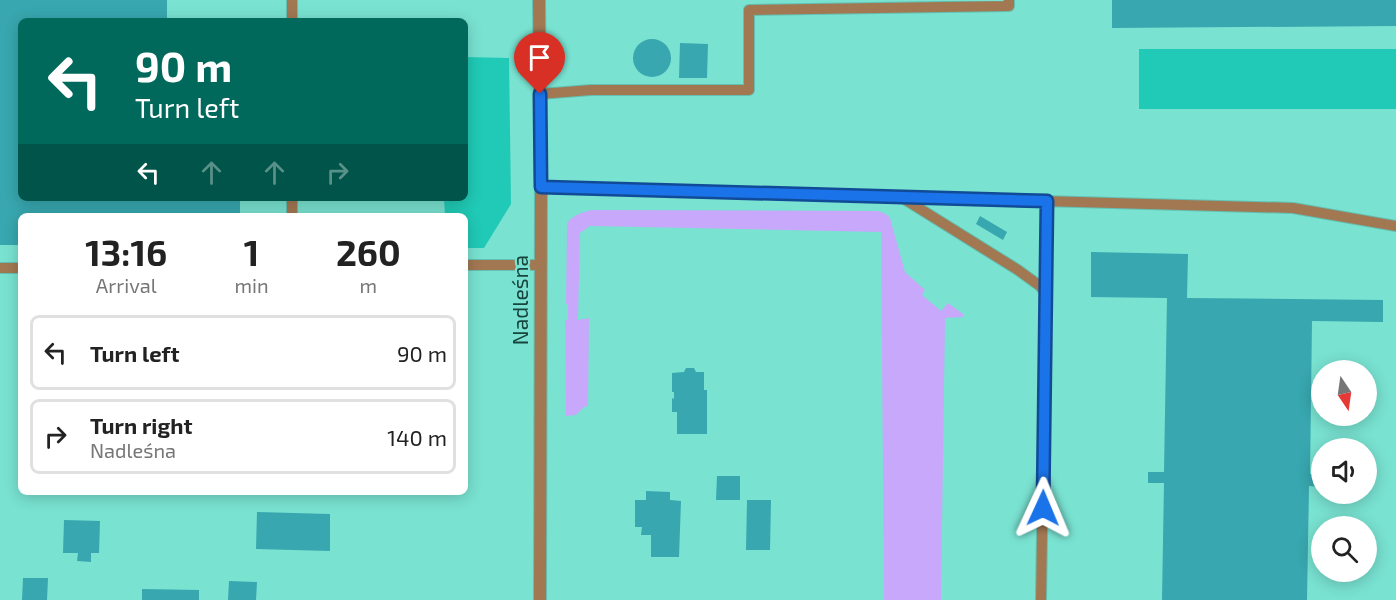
<!DOCTYPE html>
<html lang="en">
<head>
<meta charset="utf-8">
<style>
  body { margin:0; font-family:"Exo 2",sans-serif; background:#f6f6f6; color:#222; height:100vh; display:flex; flex-direction:column; font-size:22px; white-space:nowrap }
  * { box-sizing:border-box; margin:0 }
  p { font-size:20px; color:#767676 }
  .icon { flex:none; width:33px; height:33px; fill:none; stroke:currentColor; stroke-width:2; stroke-linecap:round; stroke-linejoin:round }
  .map { position:relative; flex:1; overflow:hidden }
  .details { position:absolute; left:18px; top:213px; width:450px; height:282px; display:flex; flex-direction:column; background:#fff; border-radius:9px; box-shadow:0 3px 15px #0003 }
  .details>* { flex:none }
  .guide { position:absolute; left:18px; top:18px; width:450px; height:183px; border-radius:9px; box-shadow:0 3px 15px #0003; background:#00695c; color:#fff; overflow:hidden }
  .needle { width:39px; rotate:167deg }
  .fabs { position:absolute; left:1311px; top:360px; display:grid; gap:12px }
  .fabs a { display:grid; place-items:center; width:66px; height:66px; border-radius:50%; background:#fff; box-shadow:0 3px 15px #0003; font-size:30px }
  .pin { position:absolute; display:grid; place-items:center; width:51px; height:51px; color:#fff; margin:-62px -26px; border-radius:50% 50% 50% 0; rotate:-45deg; box-shadow:0 0 6px #0007 }
  .pin .icon { rotate:45deg }
  .me { position:absolute; width:66px; margin:-33px; rotate:1deg; stroke-linejoin:round; filter:drop-shadow(0 0 4px #0008) }
  .turn { display:flex; align-items:center; gap:21px; height:126px; padding:0 18px; font-size:27px }
  .turn .icon { width:78px; height:78px; stroke-width:2.5 }
  .turn b { display:block; font-size:42px; line-height:51px }
  .lanes { display:flex; align-items:center; height:57px; padding:0 18px; background:#0003; justify-content:center; gap:30px; direction:ltr }
  .lanes .off { opacity:.35 }
  .eta { display:flex; justify-content:space-evenly; align-items:center; height:102px; text-align:center }
  .eta b { font-size:36px; font-weight:700; line-height:42px }
  ul { padding:0; list-style:none }
  li { display:flex; align-items:center; gap:18px; height:75px; margin:0 12px 9px; padding:0 6px; border:3px solid #e0e0e0; border-radius:9px }
  li div { flex:1 }
  li b { display:block; font-size:22px }
  li em { font-style:normal }
  .map>svg:first-child { display:block }
</style>
</head>
<body>
<div class="map">
<svg width="1396" height="600" viewBox="0 0 1396 600">
  <rect width="100%" height="100%" fill="#79e2d1"/>
  <path fill="#c8a8fa" d="M592 210 878 211 886 214 890 218 905 272 925 290 922 295 941 311 948 303 963 314V317L945 318 941 600H884L881 232 590 226 580 233 578 320 589 318 588 406 584 407 576 415 566 416 565 320H568V305L566 304 567 223C573 215 583 212 592 210Z"/>
  <path fill="#20cab6" d="M1139 49H1396V109H1139Z
    M465 57 509 58 511 204 484 248H465V216H445L444 198H465Z"/>
  <path fill="#38a7af" d="M0 0H167V21H21V198H240V216H21V245H0Z
    M1112 0H1396V26L1112 28Z
    M633 58a19 19 0 1 1 38 0a19 19 0 1 1-38 0Z
    M680 43 708 44 707 78H679Z
    M980 216 1007 232 1003 240 976 224Z
    M1091 252 1188 254 1187 298 1383 300V322L1312 321 1310 474H1322V487L1309 486 1307 600H1162L1164 483H1148V472H1164L1167 298 1091 297Z
    M686 368H694L696 372H704V390H707V434H677V412H672V398L674 399V392H672V373L684 372Z
    M717 476H740V500H716Z
    M646 491 670 492V500L681 501 679 557H651V535H641L642 527H635V500H646Z
    M747 500H771L770 550H746Z
    M257 512 330 514V551L256 549Z
    M64 520 100 521 99 553H91V562L77 561 78 553H63Z
    M23 578H48L47 600H22Z
    M229 581 257 582 256 600H228Z
    M142 589 199 590V600H142Z"/>
  <g fill="none" stroke-linecap="round" stroke-linejoin="round">
    <defs>
      <path id="lane" d="M292 0V21
        M540 94 591 90H749V10L1009 6V0
        M541 187 1293 208 1396 226
        M901 197 1018 270 1040 286 1046 293
        M292 198V216
        M465 265H540
        M0 268H21
        M1041 600 1047 201"/>
      <path id="street" d="M539 0 541 187 540 600"/>
    </defs>
    <use href="#lane" stroke="#63bfb1" stroke-width="12"/>
    <use href="#street" stroke="#63bfb1" stroke-width="14"/>
    <use href="#lane" stroke="#a27853" stroke-width="10"/>
    <use href="#street" stroke="#a27853" stroke-width="12"/>
  </g>
  <g fill="none" stroke-linecap="round" stroke-linejoin="round">
    <defs>
      <path id="route" d="M540 94 541 187 1047 201 1043 508"/>
    </defs>
    <use href="#route" stroke="#114b97" stroke-width="15"/>
    <use href="#route" stroke="#1a73e8" stroke-width="10"/>
  </g>
  <g text-anchor="middle" stroke-width="4.5" stroke-linejoin="round" paint-order="stroke">
    <g font-size="21" fill="#17453e" stroke="#79e2d1">
      <text transform="translate(521 300) rotate(-90)" y="7">Nadleśna</text>
    </g>
  </g>
</svg>
<div class="fabs">
<a><svg class="needle" viewBox="-14 -14 28 28"><path d="M0-13l5 13h-10z" fill="#e53935"/><path d="M0 13l5-13h-10z" fill="#767676"/></svg></a>
<a><svg class="icon" aria-label="sound" viewBox="0 0 24 24"><path d="M4 9h4l5-4v14l-5-4H4zM17 9q2 3 0 6"/></svg></a>
<a><svg class="icon" aria-label="search" viewBox="0 0 24 24"><circle cx="10" cy="10" r="6"/><path d="M15 15l6 6"/></svg></a>
</div>
<div class="pin" style="left:540px;top:94px;background:#d93025"><svg class="icon" aria-label="arrive" viewBox="0 0 24 24"><path d="M6 21V4h12l-3 4 3 4H6"/></svg></div>
<svg class="me" style="left:1043px;top:508px" viewBox="-20 -20 40 40"><path d="M0-17L14 15 0 8-14 15z" fill="#1a73e8" stroke="#fff" stroke-width="4"/></svg>
<div class="guide">
<div class="turn"><svg class="icon" aria-label="left" viewBox="0 0 24 24"><path d="M17 20v-9H6M10 6l-5 5 5 5"/></svg><div><b>90 m</b>Turn left</div></div>
<div class="lanes"><svg class="icon" aria-label="left" viewBox="0 0 24 24"><path d="M17 20v-9H6M10 6l-5 5 5 5"/></svg><svg class="icon off" aria-label="ahead" viewBox="0 0 24 24"><path d="M12 20V5M6 11l6-6 6 6"/></svg><svg class="icon off" aria-label="ahead" viewBox="0 0 24 24"><path d="M12 20V5M6 11l6-6 6 6"/></svg><svg class="icon off" aria-label="right" viewBox="0 0 24 24"><path d="M7 20v-9h11M14 6l5 5-5 5"/></svg></div>
</div>
<section class="details">
<div class="eta">
<div><b>13:16</b><p>Arrival</p></div>
<div><b>1</b><p>min</p></div>
<div><b>260</b><p>m</p></div>
</div>
<ul>
<li><svg class="icon" aria-label="left" viewBox="0 0 24 24"><path d="M17 20v-9H6M10 6l-5 5 5 5"/></svg><div><b>Turn left</b></div><em>90 m</em></li>
<li><svg class="icon" aria-label="right" viewBox="0 0 24 24"><path d="M7 20v-9h11M14 6l5 5-5 5"/></svg><div><b>Turn right</b><p>Nadleśna</p></div><em>140 m</em></li>
</ul>
</section>
</div>
</body>
</html>
